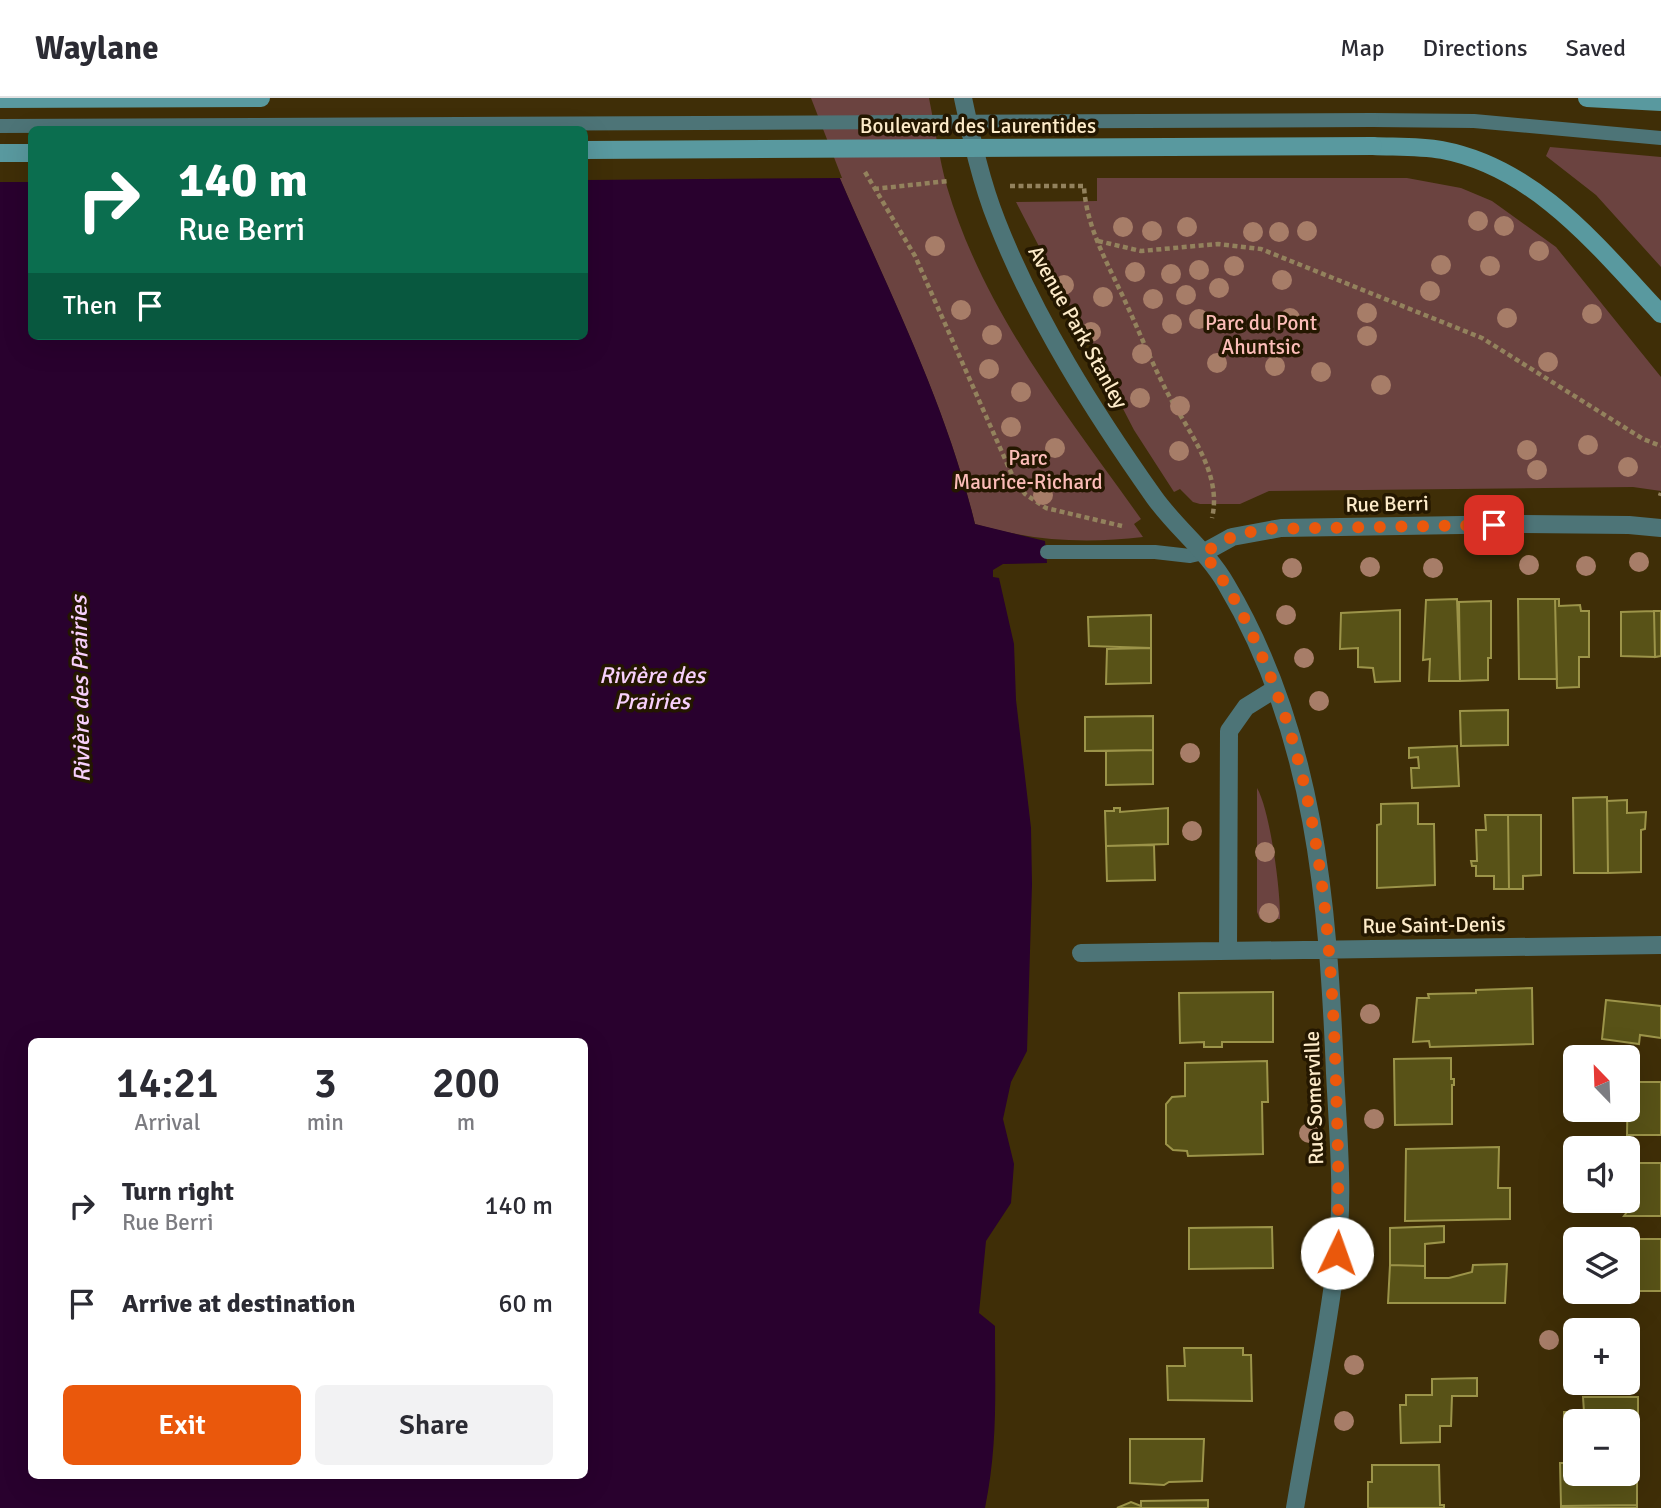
<!DOCTYPE html>
<html lang="en">
<head>
<meta charset="utf-8">
<style>
  body { margin:0; font-family:Signika,sans-serif; background:#f2f2f3; color:#2b2b33; height:100vh; display:flex; flex-direction:column; font-size:26px; white-space:nowrap }
  * { box-sizing:border-box; margin:0 }
  p { font-size:23px; color:#7c7c81 }
  .icon { flex:none; width:38px; height:38px; fill:none; stroke:currentColor; stroke-width:2; stroke-linecap:round; stroke-linejoin:round }
  .map { position:relative; flex:1; overflow:hidden }
  .drawer { position:absolute; left:28px; top:940px; width:560px; height:441px; display:flex; flex-direction:column; background:#fff; border-radius:10px; box-shadow:0 7px 28px #0002 }
  .drawer>* { flex:none }
  .banner { position:absolute; left:28px; top:28px; width:560px; height:214px; border-radius:10px; box-shadow:0 7px 28px #0002; background:#0b6e4f; color:#fff; overflow:hidden }
  .needle { width:46px; rotate:337deg }
  .tools { position:absolute; left:1563px; top:947px; display:grid; gap:14px }
  .tools a { display:grid; place-items:center; width:77px; height:77px; border-radius:10px; background:#fff; box-shadow:0 7px 28px #0002; font-size:35px }
  .pin { position:absolute; display:grid; place-items:center; width:60px; height:60px; color:#fff; margin:-30px; border-radius:14px; box-shadow:0 4px 10px #0006 }
  .me { position:absolute; width:77px; margin:-38px; rotate:3deg; stroke-linejoin:round; filter:drop-shadow(0 0 5px #0008) }
  .turn { display:flex; align-items:center; gap:24px; height:147px; padding:0 35px; font-size:32px }
  .turn .icon { width:91px; height:91px; stroke-width:2.5 }
  .turn b { display:block; font-size:49px; line-height:60px }
  .then { display:flex; align-items:center; height:66px; padding:0 35px; background:#0003; gap:14px; font-size:26px }
  .eta { display:flex; justify-content:space-evenly; align-items:center; height:119px; text-align:center }
  .eta b { font-size:42px; font-weight:600; line-height:49px }
  .primary-button { display:flex; gap:14px; margin-top:auto; padding:14px 35px }
  .primary-button a { flex:1; height:80px; border-radius:10px; background:#ea580c; color:#fff; font-size:28px; font-weight:600; line-height:80px; text-align:center }
  .primary-button a+a { background:#f2f2f3; color:#2b2b33 }
  ul { padding:0; list-style:none }
  li { display:flex; align-items:center; gap:21px; height:98px; padding:0 35px }
  li div { flex:1 }
  li b { display:block; font-size:26px }
  li em { font-style:normal }
  header { display:flex; align-items:center; gap:42px; box-sizing:border-box; height:98px; padding:0 35px; background:#fff; border-bottom:2px solid #e1e1e2 }
  header strong { font-size:33px }
  nav { display:flex; gap:38px; margin-inline-start:auto; font-size:24px }
  .map>svg:first-child { display:block }
</style>
</head>
<body>
<header>
<strong>Waylane</strong>
<nav><a>Map</a><a>Directions</a><a>Saved</a></nav>
</header>
<div class="map">
<svg width="1661" height="1410" viewBox="0 0 1661 1410">
  <rect width="100%" height="100%" fill="#3f2e07"/>
  <path fill="#6b4340" d="M807 0H929C935 30 939 60 947 89 984 214 1067 317 1141 421L1134 426 1143 439C1084 446 1032 443 975 426 939 278 861 142 807 0Z
    M1550 49 1661 59V169L1596 97 1546 58Z
    M1097 80H1407L1461 90 1492 103 1556 149 1661 279V393L1633 389 1269 393 1240 406H1200L1193 404 1180 391 1174 394 1134 332 1016 104 1097 103Z
    M1257 690C1270 712 1281 794 1280 821H1260L1257 814Z"/>
  <path fill="#29012e" fill-rule="evenodd" d="M0 0H807C861 142 939 277 975 426L1045 443 1047 465 1003 466 993 472V479L999 480 1014 546 1016 602 1031 730 1032 786 1027 953 1011 984 1003 1021 1014 1066 1011 1105 986 1143 979 1215 995 1228C995 1293 998 1346 985 1410H0ZM32 32H584V238H32ZM32 943H584V1377H32Z"/>
  <path fill="#3f2e07" d="M0 0H811L842 80 585 82 584 32H32L31 84H0Z"/>
  <path fill="#585217" stroke="#9c9449" stroke-width="2" d="M1457 501 1460 583H1429L1430 561 1423 562 1426 502Z
    M1518 501H1555L1557 581H1519Z
    M1555 501H1559V508L1580 507 1581 513H1589V559H1579V589L1557 590Z
    M1491 503V560H1488V582L1460 583 1459 504Z
    M1400 512V583L1375 584 1373 570 1358 569V550L1340 551 1341 515Z
    M1654 513 1655 559 1621 558V514Z
    M1654 513H1661V558L1655 559Z
    M1151 517V550L1089 548 1088 519Z
    M1151 550V585L1106 586 1107 551Z
    M1508 612V647L1461 648 1460 613Z
    M1153 618V652L1085 653V619Z
    M1457 648 1459 688 1412 690 1411 670H1419L1418 659 1409 660V650Z
    M1153 652V686L1106 687V653Z
    M1607 699 1608 775H1574L1573 700Z
    M1627 702V715L1646 714 1645 731 1641 732V774L1608 775 1607 703Z
    M1418 705V726H1434L1435 787 1377 790V727L1381 726V706Z
    M1114 710H1120V714L1168 710V746L1106 748 1105 713H1114Z
    M1485 717H1508L1509 791H1494V778H1476V768H1472L1471 763H1477L1476 732H1486Z
    M1508 717H1541V777L1523 778V791H1509Z
    M1154 747 1155 782 1107 783 1106 748Z
    M1532 890 1533 946 1430 949 1429 943 1413 944 1417 900H1429L1428 896 1476 895V892Z
    M1273 894V944H1222V949H1204V944L1180 945 1179 895Z
    M1606 902 1661 908V940L1640 937 1639 946 1602 941Z
    M1451 960V981H1454V987H1452V1026L1395 1027 1394 961Z
    M1267 963 1268 1004H1262L1263 1056 1188 1058 1187 1053 1173 1052 1166 1046V1006L1172 999 1185 998V965Z
    M1628 984H1661V1037H1627Z
    M1499 1049 1498 1090H1510V1121L1405 1123 1406 1051Z
    M1628 1065H1661V1118H1624L1627 1114Z
    M1444 1128V1144L1425 1146V1168L1390 1167V1130Z
    M1272 1129 1273 1170 1189 1171V1130Z
    M1628 1141H1661V1193H1628Z
    M1507 1166 1505 1205H1388L1390 1167 1425 1168V1180H1449L1472 1174 1473 1167Z
    M1184 1250H1243V1257H1251L1252 1303 1168 1302 1167 1268H1185Z
    M1477 1280V1298H1452L1451 1328H1440V1344L1401 1345 1400 1307H1406V1297H1432V1281Z
    M1583 1299H1638V1345H1628V1323H1575V1332L1564 1331V1314H1584Z
    M1130 1341H1204L1202 1383 1169 1384 1164 1387 1130 1385Z
    M1637 1364V1407L1561 1408 1560 1365H1575V1376H1628V1365Z
    M1372 1367H1439L1440 1407H1444V1410H1368V1384H1372Z
    M1208 1402V1410H1117L1131 1404 1141 1408V1403Z
    M1637 1407V1410H1561V1408Z"/>
  <g fill="none" stroke-linecap="round" stroke-linejoin="round">
    <path stroke="#93825d" stroke-width="4.5" stroke-dasharray="5 3.5" stroke-linecap="butt" d="M865 74 915 158 1013 379 1025 396 1046 410 1122 428
      M1010 88H1084C1086 129 1108 166 1125 203 1139 233 1151 263 1166 292 1186 331 1223 374 1212 420
      M874 91 948 83
      M1098 143 1141 153 1218 146 1261 151 1482 240 1643 341 1661 348
      M1660 398 1661 395"/>
    <path stroke="#4d7477" stroke-width="14" d="M1372 22 1474 23 1661 40
      M1047 454H1155L1190 458 1203 455"/>
    <path stroke="#4d7477" stroke-width="18" d="M963 0C972 42 981 84 997 124 1035 221 1094 314 1154 399 1176 430 1207 453 1226 486 1315 635 1328 806 1335 975 1338 1035 1344 1096 1337 1156 1327 1241 1309 1326 1295 1410
      M1203 455 1232 439 1281 430 1521 426 1629 427 1661 430
      M1228 852 1229 633 1246 609 1275 591
      M1081 855 1661 847"/>
    <path stroke="#59999f" stroke-width="18" d="M1587 0 1661 4
      M0 1 261 0
      M1373 48C1396 49 1419 48 1442 52 1537 70 1599 150 1661 216
      M0 55H32"/>
    <path stroke="#4d7477" stroke-width="14" d="M0 28 1372 22"/>
    <path stroke="#59999f" stroke-width="18" d="M584 52 1373 48"/>
  </g>
  <g fill="#a77d68">
    <circle cx="1478" cy="123" r="10"/>
    <circle cx="1504" cy="128" r="10"/>
    <circle cx="1123" cy="129" r="10"/>
    <circle cx="1187" cy="129" r="10"/>
    <circle cx="1152" cy="133" r="10"/>
    <circle cx="1307" cy="133" r="10"/>
    <circle cx="1253" cy="134" r="10"/>
    <circle cx="1279" cy="134" r="10"/>
    <circle cx="935" cy="148" r="10"/>
    <circle cx="1539" cy="153" r="10"/>
    <circle cx="1441" cy="167" r="10"/>
    <circle cx="1234" cy="168" r="10"/>
    <circle cx="1490" cy="168" r="10"/>
    <circle cx="1199" cy="172" r="10"/>
    <circle cx="1135" cy="174" r="10"/>
    <circle cx="1171" cy="176" r="10"/>
    <circle cx="1282" cy="182" r="10"/>
    <circle cx="1064" cy="187" r="10"/>
    <circle cx="1219" cy="190" r="10"/>
    <circle cx="1430" cy="193" r="10"/>
    <circle cx="1186" cy="197" r="10"/>
    <circle cx="1103" cy="199" r="10"/>
    <circle cx="1153" cy="201" r="10"/>
    <circle cx="961" cy="212" r="10"/>
    <circle cx="1367" cy="215" r="10"/>
    <circle cx="1592" cy="216" r="10"/>
    <circle cx="1290" cy="220" r="10"/>
    <circle cx="1507" cy="220" r="10"/>
    <circle cx="1199" cy="221" r="10"/>
    <circle cx="1172" cy="226" r="10"/>
    <circle cx="1091" cy="234" r="10"/>
    <circle cx="992" cy="237" r="10"/>
    <circle cx="1367" cy="238" r="10"/>
    <circle cx="1142" cy="256" r="10"/>
    <circle cx="1548" cy="264" r="10"/>
    <circle cx="1217" cy="265" r="10"/>
    <circle cx="1275" cy="268" r="10"/>
    <circle cx="989" cy="271" r="10"/>
    <circle cx="1321" cy="274" r="10"/>
    <circle cx="1381" cy="287" r="10"/>
    <circle cx="1021" cy="294" r="10"/>
    <circle cx="1140" cy="300" r="10"/>
    <circle cx="1180" cy="308" r="10"/>
    <circle cx="1011" cy="329" r="10"/>
    <circle cx="1588" cy="347" r="10"/>
    <circle cx="1055" cy="350" r="10"/>
    <circle cx="1527" cy="352" r="10"/>
    <circle cx="1179" cy="353" r="10"/>
    <circle cx="1628" cy="369" r="10"/>
    <circle cx="1537" cy="372" r="10"/>
    <circle cx="1043" cy="397" r="10"/>
    <circle cx="1639" cy="464" r="10"/>
    <circle cx="1529" cy="467" r="10"/>
    <circle cx="1586" cy="468" r="10"/>
    <circle cx="1370" cy="469" r="10"/>
    <circle cx="1292" cy="470" r="10"/>
    <circle cx="1433" cy="470" r="10"/>
    <circle cx="1286" cy="517" r="10"/>
    <circle cx="1304" cy="560" r="10"/>
    <circle cx="1319" cy="603" r="10"/>
    <circle cx="1190" cy="655" r="10"/>
    <circle cx="1192" cy="733" r="10"/>
    <circle cx="1265" cy="754" r="10"/>
    <circle cx="1269" cy="815" r="10"/>
    <circle cx="1370" cy="916" r="10"/>
    <circle cx="1374" cy="1021" r="10"/>
    <circle cx="1309" cy="1035" r="10"/>
    <circle cx="1549" cy="1242" r="10"/>
    <circle cx="1354" cy="1267" r="10"/>
    <circle cx="1344" cy="1323" r="10"/>
  </g>
  <g fill="none" stroke-linecap="round" stroke-linejoin="round">
    <path stroke="#ea580c" stroke-width="12" stroke-dasharray="0 21.6" d="M1337 1155C1340 1088 1337 1021 1335 954 1329 817 1317 682 1261 556 1245 520 1228 485 1203 455L1232 439 1262 431 1494 427"/>
  </g>
  <g text-anchor="middle" stroke-width="7" stroke-linejoin="round" paint-order="stroke">
    <g font-size="21" fill="#fdebc9" stroke="#241700">
      <text x="978" y="35">Boulevard des Laurentides</text>
      <text transform="translate(1078 229) rotate(61)" y="7">Avenue Park Stanley</text>
      <text transform="translate(1387 406) rotate(-1)" y="7">Rue Berri</text>
      <text transform="translate(1434 827) rotate(-1)" y="7">Rue Saint-Denis</text>
      <text transform="translate(1314 1000) rotate(-92)" y="7">Rue Somerville</text>
    </g>
    <g font-size="21" fill="#fcbdb8" stroke="#241700">
      <text x="1261" y="232">Parc du Pont<tspan x="1261" dy="24">Ahuntsic</tspan></text>
      <text x="1028" y="367">Parc<tspan x="1028" dy="24">Maurice-Richard</tspan></text>
    </g>
    <g font-size="23" font-style="italic" fill="#f8d0fc" stroke="#241700">
      <text x="652" y="585">Rivière des<tspan x="652" dy="26">Prairies</tspan></text>
      <text transform="translate(80 591) rotate(-91)" y="8">Rivière des Prairies</text>
    </g>
  </g>
</svg>
<div class="tools">
<a><svg class="needle" viewBox="-14 -14 28 28"><path d="M0-13l5 13h-10z" fill="#e53935"/><path d="M0 13l5-13h-10z" fill="#7c7c81"/></svg></a>
<a><svg class="icon" aria-label="sound" viewBox="0 0 24 24"><path d="M4 9h4l5-4v14l-5-4H4zM17 9q2 3 0 6"/></svg></a>
<a><svg class="icon" aria-label="layers" viewBox="0 0 24 24"><path d="M12 4l9 5-9 5-9-5zM3 14l9 5 9-5"/></svg></a>
<a>+</a>
<a>−</a>
</div>
<div class="pin" style="left:1494px;top:427px;background:#d93025"><svg class="icon" aria-label="arrive" viewBox="0 0 24 24"><path d="M6 21V4h12l-3 4 3 4H6"/></svg></div>
<svg class="me" style="left:1337px;top:1155px" viewBox="-20 -20 40 40"><circle r="19" fill="#fff"/><path d="M0-13L10 11 0 6-10 11z" fill="#ea580c"/></svg>
<div class="banner">
<div class="turn"><svg class="icon" aria-label="right" viewBox="0 0 24 24"><path d="M7 20v-9h11M14 6l5 5-5 5"/></svg><div><b>140 m</b>Rue Berri</div></div>
<div class="then">Then<svg class="icon" aria-label="arrive" viewBox="0 0 24 24"><path d="M6 21V4h12l-3 4 3 4H6"/></svg></div>
</div>
<section class="drawer">
<div class="eta">
<div><b>14:21</b><p>Arrival</p></div>
<div><b>3</b><p>min</p></div>
<div><b>200</b><p>m</p></div>
</div>
<ul>
<li><svg class="icon" aria-label="right" viewBox="0 0 24 24"><path d="M7 20v-9h11M14 6l5 5-5 5"/></svg><div><b>Turn right</b><p>Rue Berri</p></div><em>140 m</em></li>
<li><svg class="icon" aria-label="arrive" viewBox="0 0 24 24"><path d="M6 21V4h12l-3 4 3 4H6"/></svg><div><b>Arrive at destination</b></div><em>60 m</em></li>
</ul>
<div class="primary-button"><a>Exit</a><a>Share</a></div>
</section>
</div>
</body>
</html>
